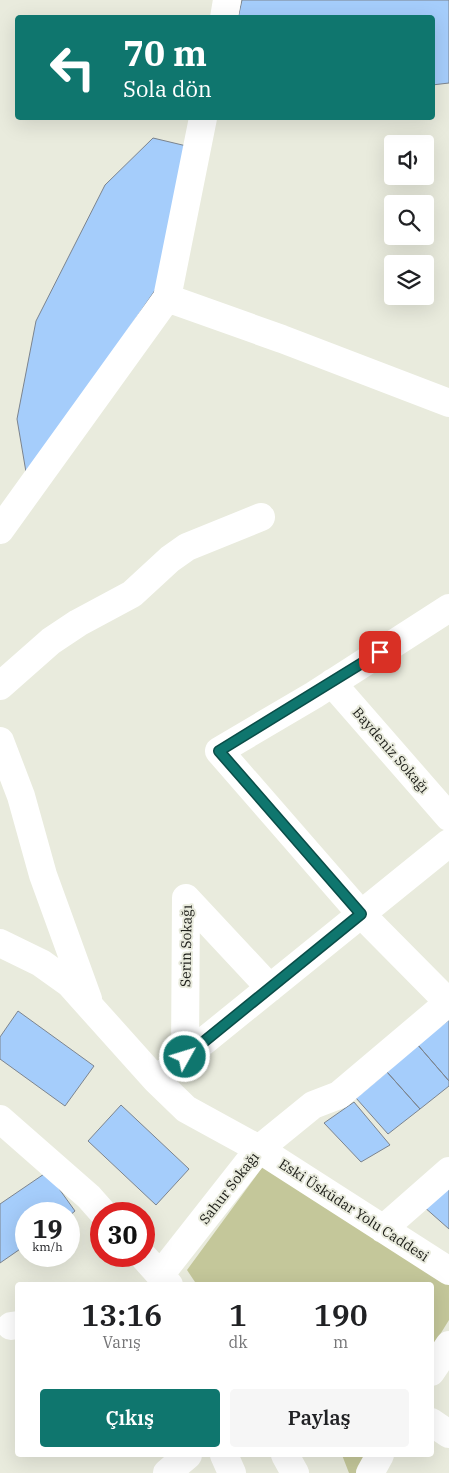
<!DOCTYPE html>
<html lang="tr">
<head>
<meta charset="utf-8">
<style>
  body { margin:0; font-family:"IBM Plex Serif",serif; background:#f6f6f6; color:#202124; height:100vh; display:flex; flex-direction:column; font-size:19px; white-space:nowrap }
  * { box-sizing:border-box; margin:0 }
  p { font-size:16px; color:#757577 }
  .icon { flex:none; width:28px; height:28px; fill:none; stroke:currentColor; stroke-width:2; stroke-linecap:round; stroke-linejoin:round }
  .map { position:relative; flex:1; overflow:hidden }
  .drawer { position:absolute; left:15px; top:1282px; width:419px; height:175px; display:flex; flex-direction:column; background:#fff; border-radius:5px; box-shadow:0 5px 20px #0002 }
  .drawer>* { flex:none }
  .banner { position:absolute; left:15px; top:15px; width:420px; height:105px; border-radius:5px; box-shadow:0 5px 20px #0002; background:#0f766e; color:#fff; overflow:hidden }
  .tools { position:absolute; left:384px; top:135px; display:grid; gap:10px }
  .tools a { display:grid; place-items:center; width:50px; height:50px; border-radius:5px; background:#fff; box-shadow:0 5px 20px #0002; font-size:25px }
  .speed { position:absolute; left:15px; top:1202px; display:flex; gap:10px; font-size:25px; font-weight:700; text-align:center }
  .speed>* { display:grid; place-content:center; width:65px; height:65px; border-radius:50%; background:#fff; box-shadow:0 5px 20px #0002; line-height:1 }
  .speed small { font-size:12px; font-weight:400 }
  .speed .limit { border:8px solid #d22; background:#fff; color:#111 }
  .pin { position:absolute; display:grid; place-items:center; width:42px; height:42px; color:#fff; margin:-21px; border-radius:10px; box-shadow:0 2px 8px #0006 }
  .me { position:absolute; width:55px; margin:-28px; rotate:51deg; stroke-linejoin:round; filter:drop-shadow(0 0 4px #0008) }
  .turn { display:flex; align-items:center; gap:18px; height:105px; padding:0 25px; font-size:22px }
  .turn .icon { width:65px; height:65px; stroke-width:2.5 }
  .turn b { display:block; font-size:35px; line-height:42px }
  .eta { display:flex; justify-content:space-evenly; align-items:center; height:85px; text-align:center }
  .eta b { font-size:30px; font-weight:600; line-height:35px }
  .button { display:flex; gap:10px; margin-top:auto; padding:10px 25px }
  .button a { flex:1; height:58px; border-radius:5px; background:#0f766e; color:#fff; font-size:20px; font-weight:600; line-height:58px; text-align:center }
  .button a+a { background:#f6f6f6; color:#202124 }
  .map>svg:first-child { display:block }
</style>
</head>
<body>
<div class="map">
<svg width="449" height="1473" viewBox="0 0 449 1473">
  <rect width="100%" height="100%" fill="#e9ebdd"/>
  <path fill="#c4c79a" d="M264 1165 449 1279V1320L431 1349V1285H197L187 1270Z
    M342 1455H368L357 1473H349Z"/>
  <path fill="#a5cdfb" stroke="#7c848e" d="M242 0H449V83L432 85V18H238Z
    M153 138 195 148 162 280 27 478 17 419 36 321 105 185Z
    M18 1011 94 1066 65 1106 0 1059V1037Z
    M449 1020V1081L417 1044Z
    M417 1044 449 1081V1086L420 1109 387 1072Z
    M387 1072 420 1109 388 1134 356 1098Z
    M354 1102 390 1145 361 1162 324 1123Z
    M121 1105 189 1169 156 1205 88 1141Z
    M47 1172 75 1211 69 1216V1214H26V1245L0 1263V1204Z
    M449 1186V1229L423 1206Z"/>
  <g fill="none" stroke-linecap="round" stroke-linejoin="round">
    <path stroke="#fff" stroke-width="28" d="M224 18 227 0
      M167 298 282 339 449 403
      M0 530 167 298 203 118
      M449 608 314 695 219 751 361 914 449 1003
      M332 683 449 817
      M0 686 51 641 78 623 132 594 170 559 187 547 261 517
      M0 741 21 796 43 875 88 999
      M0 943 41 963 69 983 156 1080 186 1109 259 1149 449 1271
      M185 1057 186 898 270 988
      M156 1080 449 843
      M0 1119 89 1197 104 1214
      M383 1229 449 1171
      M143 1256 169 1285
      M160 1275 259 1149 313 1105 339 1095 449 1002
      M11 1326 18 1325
      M431 1372 449 1345
      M431 1422 449 1434
      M224 1455 232 1473
      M285 1455 295 1473
      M167 1473 188 1455
      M370 1473 380 1455"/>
  </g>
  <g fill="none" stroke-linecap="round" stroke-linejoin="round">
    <defs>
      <path id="route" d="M185 1057 361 914 219 751 380 652"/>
    </defs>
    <use href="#route" stroke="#0a4d48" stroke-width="12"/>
    <use href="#route" stroke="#0f766e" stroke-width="9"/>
  </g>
  <g text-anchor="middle" stroke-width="4" stroke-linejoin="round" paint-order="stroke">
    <g font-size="14" fill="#20211c" stroke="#e9ebdd">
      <text transform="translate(391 750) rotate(49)" y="5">Baydeniz Sokağı</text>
      <text transform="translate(186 946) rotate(-89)" y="5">Serin Sokağı</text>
      <text transform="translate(229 1188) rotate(-52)" y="5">Sahur Sokağı</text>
      <text transform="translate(354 1210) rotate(33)" y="5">Eski Üsküdar Yolu Caddesi</text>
    </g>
  </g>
</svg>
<div class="tools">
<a><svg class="icon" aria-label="sound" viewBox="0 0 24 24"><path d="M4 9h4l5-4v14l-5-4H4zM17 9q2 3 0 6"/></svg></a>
<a><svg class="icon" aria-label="search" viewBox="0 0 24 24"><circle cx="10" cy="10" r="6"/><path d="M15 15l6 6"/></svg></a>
<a><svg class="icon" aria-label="layers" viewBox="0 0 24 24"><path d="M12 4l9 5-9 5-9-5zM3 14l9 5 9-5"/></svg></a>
</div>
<div class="speed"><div>19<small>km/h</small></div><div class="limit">30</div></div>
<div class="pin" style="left:380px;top:652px;background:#d93025"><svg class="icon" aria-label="arrive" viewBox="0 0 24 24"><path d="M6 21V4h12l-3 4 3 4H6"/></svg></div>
<svg class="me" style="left:185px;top:1057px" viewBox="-20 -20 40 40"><circle r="17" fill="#0f766e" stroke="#fff" stroke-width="3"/><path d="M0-11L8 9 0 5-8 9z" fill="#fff"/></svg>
<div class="banner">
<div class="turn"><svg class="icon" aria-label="left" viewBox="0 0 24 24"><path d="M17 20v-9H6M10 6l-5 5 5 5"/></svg><div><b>70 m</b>Sola dön</div></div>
</div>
<section class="drawer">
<div class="eta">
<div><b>13:16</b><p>Varış</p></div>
<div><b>1</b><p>dk</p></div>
<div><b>190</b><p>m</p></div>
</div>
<div class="button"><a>Çıkış</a><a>Paylaş</a></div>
</section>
</div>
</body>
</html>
